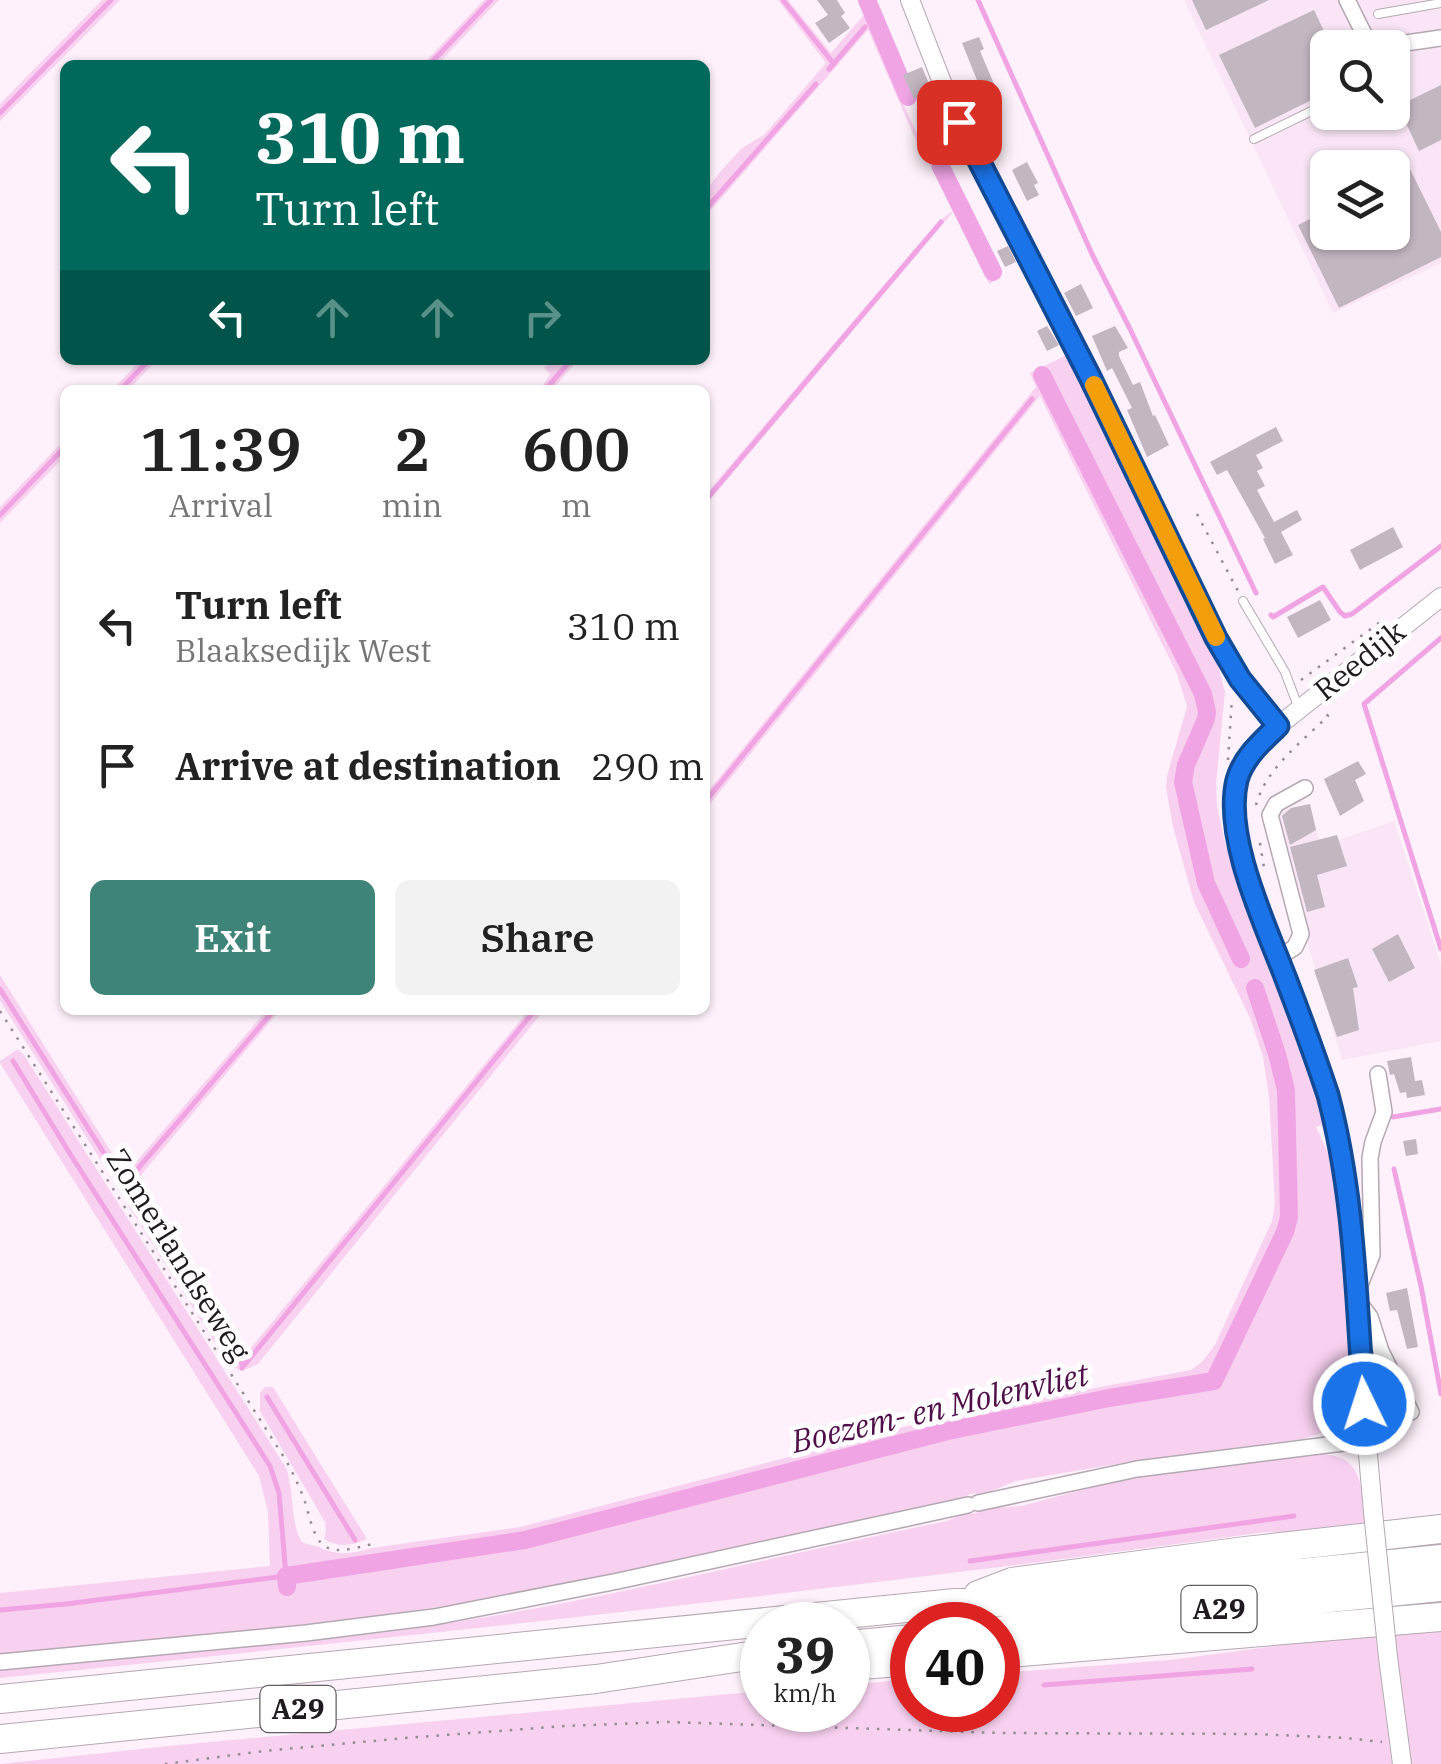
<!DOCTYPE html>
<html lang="en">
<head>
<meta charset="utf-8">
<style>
  body { margin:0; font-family:"IBM Plex Serif",serif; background:#f2f2f2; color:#222; height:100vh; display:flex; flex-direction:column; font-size:38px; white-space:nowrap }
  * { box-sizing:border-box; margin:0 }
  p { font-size:32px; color:#767676 }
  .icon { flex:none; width:55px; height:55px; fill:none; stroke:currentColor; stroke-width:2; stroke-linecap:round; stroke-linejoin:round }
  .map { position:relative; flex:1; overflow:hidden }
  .details { position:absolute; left:60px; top:385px; width:650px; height:630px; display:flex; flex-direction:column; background:#fff; border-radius:15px; box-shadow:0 2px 8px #0004 }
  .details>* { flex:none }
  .top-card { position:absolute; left:60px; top:60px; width:650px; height:305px; border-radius:15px; box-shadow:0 2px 8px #0004; background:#00695c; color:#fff; overflow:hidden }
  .buttons { position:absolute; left:1310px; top:30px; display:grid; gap:20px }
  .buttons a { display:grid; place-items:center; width:100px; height:100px; border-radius:15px; background:#fff; box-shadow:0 2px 8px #0004; font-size:50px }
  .speed { position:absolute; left:740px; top:1602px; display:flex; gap:20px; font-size:50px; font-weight:700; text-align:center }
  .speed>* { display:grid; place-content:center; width:130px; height:130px; border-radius:50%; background:#fff; box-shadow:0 2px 8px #0004; line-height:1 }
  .speed small { font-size:25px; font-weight:400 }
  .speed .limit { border:15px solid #d22; background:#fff; color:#111 }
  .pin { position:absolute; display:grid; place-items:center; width:85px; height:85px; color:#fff; margin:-42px; border-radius:20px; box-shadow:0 5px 15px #0006 }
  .me { position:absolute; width:110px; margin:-55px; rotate:356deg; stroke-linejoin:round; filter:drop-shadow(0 0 8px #0008) }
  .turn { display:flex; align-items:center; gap:35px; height:210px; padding:0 30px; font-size:45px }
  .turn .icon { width:130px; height:130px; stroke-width:2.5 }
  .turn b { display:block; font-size:70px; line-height:85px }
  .lanes { display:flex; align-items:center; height:95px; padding:0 30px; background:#0003; justify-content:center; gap:50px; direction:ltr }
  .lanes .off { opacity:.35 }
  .eta { display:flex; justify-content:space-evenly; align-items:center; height:170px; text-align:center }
  .eta b { font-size:60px; font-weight:600; line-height:70px }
  .button { display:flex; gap:20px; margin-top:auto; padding:20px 30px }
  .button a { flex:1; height:115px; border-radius:15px; background:#3f8479; color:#fff; font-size:40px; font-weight:600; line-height:115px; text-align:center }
  .button a+a { background:#f2f2f2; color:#222 }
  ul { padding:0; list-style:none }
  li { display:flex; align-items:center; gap:30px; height:140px; padding:0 30px }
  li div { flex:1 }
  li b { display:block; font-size:38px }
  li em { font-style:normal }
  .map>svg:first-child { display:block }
</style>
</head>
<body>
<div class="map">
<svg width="1441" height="1764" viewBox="0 0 1441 1764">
  <rect width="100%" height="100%" fill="#fef1fb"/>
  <path fill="#f9e5f5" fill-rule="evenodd" d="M1184 0H1441V263L1333 313ZM1328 48H1392V112H1328ZM1328 168H1392V232H1328Z
    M1310 804 1321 846 1394 821 1441 964V1041L1342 1060 1299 914 1274 813Z"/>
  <path fill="#f8d1f0" d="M102 0H120L0 121V104Z
    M484 0H499L437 65H422Z
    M778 0H788L831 53 868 10 906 98 902 101 930 162 937 160 993 282 989 284 958 218 953 212 705 506V495L912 252 943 218 953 211 950 200 918 145 868 30 705 217V192L720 172 742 148 764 135 826 63Z
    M1069 354 1218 665 1225 692 1216 784 1217 806 1226 847 1314 1079 1333 1150 1332 1151 1321 1125 1316 1127 1339 1177 1354 1394C1345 1425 1332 1430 1303 1439L1134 1461 1016 1481 979 1496 976 1497 975 1493 967 1495V1499L943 1502C791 1536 636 1575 483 1600 323 1626 161 1639 0 1654V1593L270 1566 268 1512 259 1476 0 1063V1061L18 1049 24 1055 286 1468C294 1486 291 1535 304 1543 309 1545 314 1545 319 1547 336 1556 353 1554 372 1548L520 1527 950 1415 1191 1370 1202 1362 1215 1345 1272 1221 1275 1203 1269 1096 1263 1057 1250 1018 1194 902 1173 827 1166 788 1167 776 1187 706 1177 674 1040 396 705 810V795L1036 387 1030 373Z
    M141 360H157L128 390H112Z
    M551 360H578L552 390H540L550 374 544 368Z
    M65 439V456L0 523V507Z
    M0 975 108 1147 122 1167 129 1170 267 1010H280L136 1181 127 1186H122L111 1176 0 1001Z
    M529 1010H544L258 1364 242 1371 229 1365 129 1207 128 1200 140 1196 223 1330 245 1355Z
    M265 1387H273L367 1539C351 1546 339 1548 324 1539L326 1531 325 1522 260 1411V1393Z
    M1317 1454C1366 1454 1361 1489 1365 1526L1307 1532H1266C845 1590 423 1635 0 1678V1670L355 1636C556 1613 750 1561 947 1521L970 1511 971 1514 979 1512V1509L1021 1506 1124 1479Z
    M1441 1627V1764H1409L1396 1656 1395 1630Z
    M1375 1633 1392 1764H0L178 1745 762 1691V1710H848V1685L912 1679V1710H998V1673L1170 1660Z"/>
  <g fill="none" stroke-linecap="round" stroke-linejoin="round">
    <path stroke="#f0a4e4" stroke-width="5" d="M783 0 834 64
      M978 0 1092 254 1130 329 1256 593
      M871 21 875 17
      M429 65 491 0
      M829 69 865 27
      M0 113 111 0
      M958 208 960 207
      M705 210 816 84
      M1045 387 1047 386
      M120 390 149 360
      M545 390 571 360
      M705 501 941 222
      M0 515 65 447
      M1271 615 1273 617 1323 587 1340 612 1345 616 1352 614 1441 546
      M1441 638 1364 704 1441 949
      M705 802 1032 399
      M0 989 121 1180
      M1393 1117 1441 1109
      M1394 1169 1421 1286 1441 1394
      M119 1180 135 1172 274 1010
      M136 1203 221 1339 243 1365
      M242 1368 535 1010
      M267 1397 355 1540
      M367 1560 369 1563
      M970 1561 1294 1516
      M0 1610 66 1604 286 1576 279 1493 270 1466 72 1157 13 1061
      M1044 1685 1252 1669"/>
    <path stroke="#f0a4e4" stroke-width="18" d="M867 0 908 97
      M941 167 993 272
      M1042 375 1203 694 1207 712 1206 719 1186 765 1183 782 1206 883 1241 959
      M287 1587 286 1576 525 1540 948 1431 1109 1398 1214 1381 1285 1232 1289 1217 1286 1090 1277 1054 1255 988"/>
  </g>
  <path fill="#c2b6c0" d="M817 0H837L845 13 841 16 850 28 829 43 815 23 828 15Z
    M1192 0H1269L1206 30Z
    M1314 10 1332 48H1328V92L1255 128 1219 55Z
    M979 37 984 49 980 51 997 91 983 95 962 43Z
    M922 67 932 91 914 99 903 75Z
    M1441 85V140L1419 151 1398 106Z
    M945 121 953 138 936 145 929 129Z
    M1027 162 1038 183 1034 185 1039 195 1027 201 1012 170Z
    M1410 169 1441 232V257L1339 308 1298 225 1328 210V232H1392V178Z
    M1008 246 1016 262 1005 267 997 251Z
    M1081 284 1093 308 1076 316 1064 293Z
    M1047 326 1059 345 1047 351 1037 331Z
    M1115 326 1128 348 1119 352V356L1133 385 1140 382 1153 416 1155 415 1169 445 1147 457 1127 410 1132 408 1112 368 1107 371 1092 336Z
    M1276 427 1283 441 1256 455 1263 468 1257 471 1265 486 1257 490 1274 522 1297 510 1302 520 1281 532 1293 555 1275 564 1263 539 1265 538 1227 470 1217 475 1210 462Z
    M1393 527 1403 547 1360 570 1350 550Z
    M1320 600 1331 620 1298 638 1287 617Z
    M1358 761 1366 774 1355 780 1364 801 1340 816 1324 779Z
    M1310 804 1316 830 1290 845 1282 816 1291 808Z
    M1337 835 1347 866 1317 875 1325 907 1307 912 1290 847Z
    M1398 934 1415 968 1389 982 1372 949Z
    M1348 958 1358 987 1353 988 1359 1030 1337 1037 1314 970Z
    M1411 1057 1415 1081 1422 1080 1425 1095 1407 1098 1406 1092 1400 1093 1394 1074 1390 1075 1387 1061Z
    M1416 1139 1418 1154 1406 1156 1403 1141Z
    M1407 1288 1418 1347 1407 1349 1397 1310 1390 1311 1386 1293Z"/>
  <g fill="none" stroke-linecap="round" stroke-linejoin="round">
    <defs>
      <path id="service" d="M1378 14 1441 3
        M1254 139 1328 103
        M1243 601 1285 672 1299 709"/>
      <path id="minor" d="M1347 0 1364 34 1378 47 1441 38
        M1278 958 1295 947 1301 934 1270 815 1276 804 1305 788
        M1378 1074 1384 1112 1373 1142 1370 1158 1372 1255 1355 1297 1370 1317 1381 1351 1411 1412
        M978 1503 1137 1469 1367 1440
        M0 1662 306 1633 434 1617 618 1581 968 1505"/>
      <path id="tertiary" d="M910 0 947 95 973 151 1090 377 1216 638 1240 679 1278 726
        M1373 1512C1367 1441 1360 1371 1356 1300 1351 1239 1350 1179 1335 1119 1319 1058 1294 999 1271 940 1255 899 1235 854 1234 809 1232 773 1253 750 1278 726L1441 597
        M1388 1657 1402 1764"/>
      <path id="motorway" d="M978 1595 1012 1582 1245 1551 1441 1529
        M998 1631 1441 1587
        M848 1645 912 1639
        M998 1654 1441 1617
        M848 1666 912 1661
        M0 1699 955 1603 1013 1602 1441 1559
        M0 1739 596 1679 762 1654"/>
    </defs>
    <use href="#service" stroke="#b4a8b1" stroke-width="10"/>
    <use href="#minor" stroke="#b4a8b1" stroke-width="18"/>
    <use href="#tertiary" stroke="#b4a8b1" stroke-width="20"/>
    <use href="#motorway" stroke="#b4a8b1" stroke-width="30"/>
    <path stroke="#948b93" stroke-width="2.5" stroke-dasharray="2.5 8" stroke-linecap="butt" d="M1197 514 1238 591
      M1301 680 1383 620
      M1228 760 1232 698
      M1256 805C1266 768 1302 742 1328 716L1324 711
      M1260 843 1265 874
      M0 1011 287 1462C295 1477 302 1492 307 1508 318 1553 327 1556 372 1544
      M165 1764 264 1751 405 1738 565 1726 668 1722 999 1733 1256 1734 1346 1738 1382 1742"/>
    <use href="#service" stroke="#fff" stroke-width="8"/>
    <use href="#minor" stroke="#fff" stroke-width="15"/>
    <use href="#tertiary" stroke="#fff" stroke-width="18"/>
    <use href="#motorway" stroke="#fff" stroke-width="28"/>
    <defs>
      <path id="tertiary-bridge" d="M1373 1512 1388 1657"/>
    </defs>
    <use href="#tertiary-bridge" stroke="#b4a8b1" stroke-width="20" stroke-linecap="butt"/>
    <use href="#tertiary-bridge" stroke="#fff" stroke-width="18"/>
  </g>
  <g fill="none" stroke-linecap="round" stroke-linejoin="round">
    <defs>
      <path id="route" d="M959 122 1090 377 1216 638 1240 679 1278 726C1262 741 1243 758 1237 780 1223 837 1266 926 1286 979 1301 1018 1315 1056 1328 1095 1355 1197 1356 1299 1364 1404"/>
    </defs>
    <use href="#route" stroke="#114b97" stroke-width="25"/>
    <use href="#route" stroke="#1a73e8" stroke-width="18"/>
    <path stroke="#f59e0b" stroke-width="18" d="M1094 385 1216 637"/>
  </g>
  <g text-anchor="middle" stroke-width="10" stroke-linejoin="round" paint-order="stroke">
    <g fill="#fff" stroke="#625f62" stroke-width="2.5">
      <rect x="1181.5" y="1586" width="75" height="46" rx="8"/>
      <rect x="260.5" y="1686" width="75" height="46" rx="8"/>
    </g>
    <g font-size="28" font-weight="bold" fill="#1e1a1e">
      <text x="1219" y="1619">A29</text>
      <text x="298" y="1719">A29</text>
    </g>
    <g font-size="30" fill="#1e1a1e" stroke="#fff">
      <text transform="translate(1360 661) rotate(-39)" y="10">Reedijk</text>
      <text transform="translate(178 1255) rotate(58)" y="10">Zomerlandseweg</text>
    </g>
    <g font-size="32" font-style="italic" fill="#4f0d49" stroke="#fff">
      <text transform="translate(940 1408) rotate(-13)" y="11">Boezem- en Molenvliet</text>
    </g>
  </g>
</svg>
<div class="buttons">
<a><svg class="icon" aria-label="search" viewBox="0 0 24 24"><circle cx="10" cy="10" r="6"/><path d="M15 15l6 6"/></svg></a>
<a><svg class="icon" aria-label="layers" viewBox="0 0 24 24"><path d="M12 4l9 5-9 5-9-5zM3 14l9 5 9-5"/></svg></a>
</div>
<div class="speed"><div>39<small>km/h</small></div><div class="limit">40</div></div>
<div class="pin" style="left:959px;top:122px;background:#d93025"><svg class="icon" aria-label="arrive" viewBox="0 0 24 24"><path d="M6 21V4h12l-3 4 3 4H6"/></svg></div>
<svg class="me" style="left:1364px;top:1404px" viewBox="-20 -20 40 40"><circle r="17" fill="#1a73e8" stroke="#fff" stroke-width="3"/><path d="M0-11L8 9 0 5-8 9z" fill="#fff"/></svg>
<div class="top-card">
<div class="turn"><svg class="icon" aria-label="left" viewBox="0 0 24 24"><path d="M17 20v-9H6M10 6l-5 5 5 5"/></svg><div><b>310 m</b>Turn left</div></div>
<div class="lanes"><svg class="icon" aria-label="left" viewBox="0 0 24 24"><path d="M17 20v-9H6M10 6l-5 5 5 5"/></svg><svg class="icon off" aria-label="ahead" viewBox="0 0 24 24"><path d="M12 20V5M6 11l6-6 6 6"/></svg><svg class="icon off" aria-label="ahead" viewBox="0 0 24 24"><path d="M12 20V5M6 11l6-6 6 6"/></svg><svg class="icon off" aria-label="right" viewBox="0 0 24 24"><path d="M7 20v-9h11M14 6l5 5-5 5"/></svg></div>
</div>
<section class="details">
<div class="eta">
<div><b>11:39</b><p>Arrival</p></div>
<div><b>2</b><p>min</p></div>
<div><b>600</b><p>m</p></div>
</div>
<ul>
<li><svg class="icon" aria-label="left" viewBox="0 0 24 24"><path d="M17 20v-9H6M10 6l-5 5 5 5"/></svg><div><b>Turn left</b><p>Blaaksedijk West</p></div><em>310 m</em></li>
<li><svg class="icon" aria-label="arrive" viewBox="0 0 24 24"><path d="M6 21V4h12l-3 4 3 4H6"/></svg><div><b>Arrive at destination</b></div><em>290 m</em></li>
</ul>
<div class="button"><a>Exit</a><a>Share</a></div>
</section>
</div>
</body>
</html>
